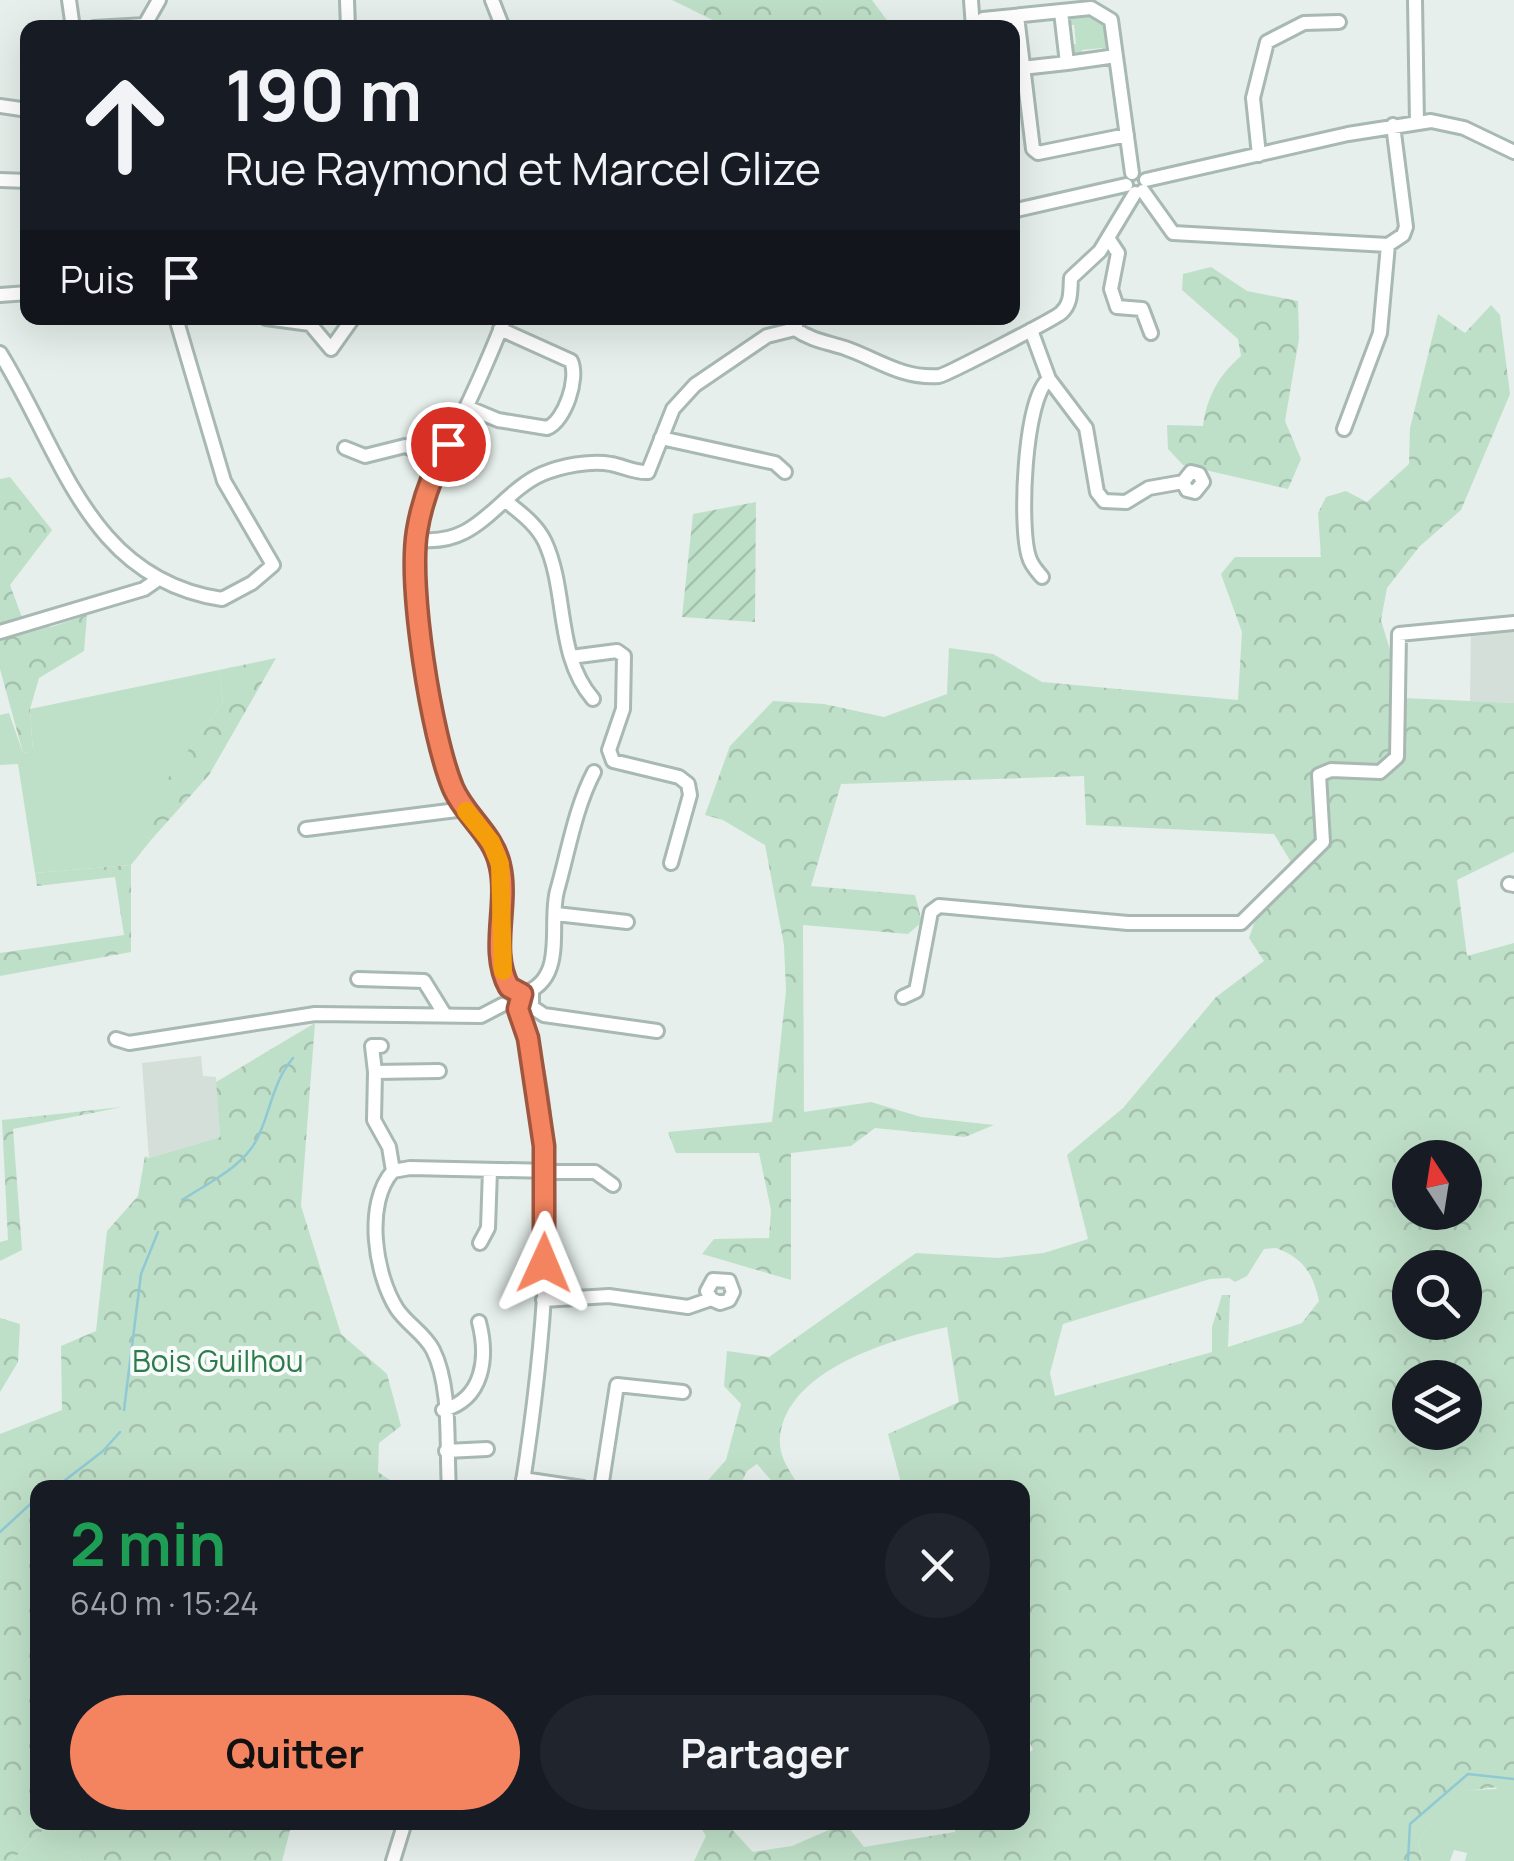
<!DOCTYPE html>
<html lang="fr">
<head>
<meta charset="utf-8">
<style>
  body { margin:0; font-family:Manrope,sans-serif; background:#20242c; color:#f1f3f6; height:100vh; display:flex; flex-direction:column; font-size:38px; white-space:nowrap }
  * { box-sizing:border-box; margin:0 }
  p { font-size:32px; color:#9ea1a6 }
  .icon { flex:none; width:55px; height:55px; fill:none; stroke:currentColor; stroke-width:2; stroke-linecap:round; stroke-linejoin:round }
  .map { position:relative; flex:1; overflow:hidden }
  .details { position:absolute; left:30px; top:1480px; width:1000px; height:350px; display:flex; flex-direction:column; background:#171b24; border-radius:20px; box-shadow:0 10px 40px #0002 }
  .details>* { flex:none }
  .hud { position:absolute; left:20px; top:20px; width:1000px; height:305px; border-radius:20px; box-shadow:0 10px 40px #0002; background:#171b24; color:#f1f3f6; overflow:hidden }
  .needle { width:65px; rotate:348deg }
  .buttons { position:absolute; left:1392px; top:1140px; display:grid; gap:20px }
  .buttons a { display:grid; place-items:center; width:90px; height:90px; border-radius:50%; background:#171b24; box-shadow:0 10px 40px #0002; font-size:50px }
  .pin { position:absolute; display:grid; place-items:center; width:85px; height:85px; color:#fff; margin:-42px; border:5px solid #fff; border-radius:50%; box-shadow:0 2px 10px #0007 }
  .me { position:absolute; width:110px; margin:-55px; rotate:1deg; stroke-linejoin:round; filter:drop-shadow(0 0 8px #0008) }
  .turn { display:flex; align-items:center; gap:35px; height:210px; padding:0 40px; font-size:45px }
  .turn .icon { width:130px; height:130px; stroke-width:2.5 }
  .turn b { display:block; font-size:70px; line-height:85px }
  .then { display:flex; align-items:center; height:95px; padding:0 40px; background:#0003; gap:20px; font-size:38px }
  .round { display:grid; place-items:center; flex:none; width:105px; height:105px; border-radius:52px; background:#20242c }
  .summary { display:flex; align-items:center; justify-content:space-between; height:170px; padding:0 40px }
  h1 { font-size:60px; font-weight:700; line-height:75px; color:#1e9e55 }
  .action { display:flex; gap:20px; margin-top:auto; padding:20px 40px }
  .action a { flex:1; height:115px; border-radius:60px; background:#f4845f; color:#111; font-size:40px; font-weight:700; line-height:115px; text-align:center }
  .action a+a { background:#20242c; color:#f1f3f6 }
  .map>svg:first-child { display:block }
</style>
</head>
<body>
<div class="map">
<svg width="1514" height="1861" viewBox="0 0 1514 1861">
  <defs>
    <pattern id="forest-crowns" width="20" height="18" patternUnits="userSpaceOnUse" patternTransform="scale(2.5)"><rect width="20" height="18" fill="#bfe0c8"/><path d="M2 6a3 3 0 1 1 6 0M12 15a3 3 0 1 1 6 0" fill="none" stroke="#a4c1ad"/></pattern>
    <pattern id="garden-furrows" width="10" height="10" patternUnits="userSpaceOnUse" patternTransform="scale(2.5)"><rect width="10" height="10" fill="#bfe0c8"/><path d="M-1 1l2-2M0 10L10 0M9 11l2-2" fill="none" stroke="#a4c1ad"/></pattern>
  </defs>
  <rect width="100%" height="100%" fill="#e6efeb"/>
  <path fill="#d4dfda" d="M1514 617V703L1470 701 1471 622Z
    M201 1056 203 1076 216 1077 220 1137 149 1158 142 1063Z"/>
  <path fill="#bfe0c8" d="M1095 14 1106 24 1110 54 1103 55 1102 48 1082 50 1083 57H1076L1069 45 1076 44 1074 25H1066L1065 17Z
    M219 670 223 702 133 828 151 840 131 865 35 873 18 764 0 765V715L9 713 23 753 33 751 30 709Z
    M1502 1783 1514 1785V1861H1465L1467 1853 1454 1850 1450 1861H1423L1418 1841 1457 1791 1495 1789Z
    M43 1830 57 1833 81 1861H11Z"/>
  <path fill="url(#forest-crowns)" fill-rule="evenodd" d="M672 0H872L892 27H727Z
    M1211 267 1247 291 1298 301 1299 339 1285 421 1301 459 1288 489 1183 465 1168 449 1167 425 1203 426C1207 396 1219 375 1241 356L1238 339 1182 290 1183 274Z
    M1491 305 1500 315 1510 394 1461 510 1419 547 1387 588 1381 620 1404 698 1514 703V852L1457 880 1467 956 1514 943V1785L1457 1792 1418 1841 1423 1861H694L706 1836 698 1823H726L753 1852 792 1846 845 1823 864 1847 955 1832 956 1823 1022 1822 1023 1756 1033 1750 1022 1725V1488L902 1487 888 1434 959 1402 947 1327C893 1339 787 1369 780 1437 778 1456 790 1472 800 1487H777L757 1464 747 1471 739 1487H702L726 1460 741 1404 724 1386 727 1351 769 1357 916 1253 998 1258 1044 1253 1088 1239 1067 1155 1123 1108 1216 997 1264 961 1249 938 1259 909 1297 872 1274 834 1086 825 1084 776 841 784 811 886 915 895 922 922 908 934 803 925 804 1112 871 1102 921 1117 994 1125 965 1137 875 1128 851 1146 791 1153V1280L702 1254 714 1239 769 1238 771 1210 759 1153H676L668 1132 772 1122 786 991 784 945 765 845 723 820 705 815 730 746 773 701 824 704 884 717 947 694 949 648 993 654 1042 682 1238 700 1242 632 1221 574 1235 557H1321L1318 513 1326 497 1346 491 1367 502 1409 464 1410 428 1438 314 1465 333ZM1410 1158H1465V1212H1410ZM1276 1248C1303 1258 1313 1273 1319 1301L1302 1323 1228 1347 1230 1295H1222L1212 1327V1352L1055 1396 1050 1373 1063 1324 1210 1279 1229 1278 1235 1282 1247 1276 1264 1249ZM1410 1268H1465V1322H1410ZM1410 1378H1465V1432H1410Z
    M10 477 52 530 10 585 23 620 51 627 87 615 84 651 39 678 30 709 33 751 23 753 0 669V479Z
    M276 658 209 775 151 840 132 828 223 702 219 670Z
    M131 865V952L0 976V953L124 935 115 877 37 886 35 873Z
    M315 1023 301 1206 341 1334 387 1374 401 1426 379 1443 378 1472 400 1487 38 1488V1822L292 1823 282 1861H81L57 1834 43 1830 11 1861H0V1434L62 1410 61 1346 96 1331 107 1231 138 1196 145 1156 149 1158 220 1137 216 1082Z
    M122 1107 13 1129 22 1250 0 1261V1242L8 1240 2 1120Z
    M0 1318 20 1324 18 1362 0 1392Z"/>
  <path fill="url(#garden-furrows)" d="M756 502 755 622 682 617 693 514Z"/>
  <g fill="none" stroke-linecap="round" stroke-linejoin="round">
    <path stroke="#8ec9d4" stroke-width="2.5" d="M182 1200C208 1183 243 1167 257 1139 271 1111 272 1083 293 1058
      M124 1410 141 1274 158 1232
      M55 1488 103 1451 120 1432
      M0 1532 38 1497
      M1408 1861 1410 1824 1468 1774 1514 1779"/>
    <defs>
      <path id="minor" d="M69 0 73 28
        M347 0 348 28
        M492 0 503 28
        M971 0 973 28
        M1415 0 1417 123
        M1061 12 1067 63 1116 56
        M1017 16 1033 149 1038 153 1127 135
        M983 19 1091 8 1111 20 1132 173
        M94 28 145 25
        M143 28 159 0
        M1022 68 1067 63
        M0 106 28 110
        M1259 155 1253 98 1267 42 1304 23 1339 22
        M0 180 28 181
        M1146 180 1348 134 1431 121 1464 128 1514 152
        M1143 191 1173 233 1388 245 1403 235 1406 227 1393 125
        M1012 211 1126 185
        M1108 238 1118 253 1111 289 1117 307 1142 309 1151 333
        M0 295 28 293
        M266 318 310 324 331 349 353 318
        M505 318C491 353 476 388 459 422 449 443 436 462 429 484 404 560 422 692 446 768 458 806 490 829 499 860 511 900 487 950 509 987
        M795 329C811 340 826 342 845 348 877 359 902 379 939 376 946 375 1054 319 1061 313 1072 303 1070 291 1071 278L1100 251 1135 193
        M1031 330 1049 379 1086 428 1097 492 1104 501 1126 502 1149 488 1183 482 1191 472 1199 474 1203 482 1195 492 1187 490 1183 482
        M0 353C62 453 88 579 222 599L252 583 273 565 224 481 176 318
        M467 407 498 420 547 428C565 421 579 378 571 361L500 329
        M1344 429 1380 333 1388 245
        M661 438 775 463 785 472
        M345 448 365 456 405 446 440 459
        M507 502C522 514 537 525 545 542 568 592 555 655 593 699
        M416 539C478 549 497 494 542 474 561 466 591 460 611 464 623 466 635 473 648 472L673 409 695 385 767 336 795 329 798 318
        M1042 577C1037 571 1031 565 1029 557 1019 527 1024 398 1049 379
        M0 632 144 589 157 580
        M571 657 617 651 624 656 623 709 609 750 613 761 679 777 688 784 690 795 671 863
        M306 829 465 809
        M1509 884 1514 885
        M556 914 627 922
        M358 979 424 981 445 1015
        M532 991V1007L544 1015 657 1031
        M522 994C568 980 548 925 557 891 568 853 575 808 594 772
        M903 997 916 991 931 912 939 906 1128 923H1241L1323 842 1319 775 1331 770 1380 772 1397 757 1399 634 1514 623
        M518 1009C569 1126 542 1361 522 1488
        M116 1039 129 1043 315 1014 481 1016 502 1005
        M375 1072 372 1046H381
        M393 1171 389 1147 374 1120 375 1072 439 1071
        M480 1243 488 1228 490 1170
        M543 1300 609 1296 688 1307 711 1299 720 1303 729 1300 733 1292 729 1281 713 1280 707 1291 711 1299
        M443 1410C484 1399 488 1357 479 1322
        M446 1451 487 1449
        M523 1479 583 1488
        M449 1488C446 1446 452 1388 433 1350 425 1334 407 1324 397 1309 375 1275 364 1203 393 1171L410 1168 595 1172 613 1185
        M601 1488 617 1385 683 1392
        M393 1861 405 1822"/>
    </defs>
    <use href="#minor" stroke="#a8b8b2" stroke-width="18"/>
    <use href="#minor" stroke="#fff" stroke-width="12"/>
  </g>
  <g fill="none" stroke-linecap="round" stroke-linejoin="round">
    <defs>
      <path id="route" d="M448 444C433 472 422 500 417 531 408 587 431 735 453 788 465 816 494 835 500 866 509 905 489 951 509 987L522 994 518 1009 528 1038 544 1146V1263"/>
    </defs>
    <use href="#route" stroke="#9f563e" stroke-width="25"/>
    <use href="#route" stroke="#f4845f" stroke-width="18"/>
    <path stroke="#f59e0b" stroke-width="18" d="M466 811 491 842 500 864 503 971"/>
  </g>
  <g text-anchor="middle" stroke-width="8" stroke-linejoin="round" paint-order="stroke">
    <g font-size="30" fill="#2d7a4b" stroke="#f7fbf9">
      <text x="218" y="1372">Bois Guilhou</text>
    </g>
  </g>
</svg>
<div class="buttons">
<a><svg class="needle" viewBox="-14 -14 28 28"><path d="M0-13l5 13h-10z" fill="#e53935"/><path d="M0 13l5-13h-10z" fill="#9ea1a6"/></svg></a>
<a><svg class="icon" aria-label="search" viewBox="0 0 24 24"><circle cx="10" cy="10" r="6"/><path d="M15 15l6 6"/></svg></a>
<a><svg class="icon" aria-label="layers" viewBox="0 0 24 24"><path d="M12 4l9 5-9 5-9-5zM3 14l9 5 9-5"/></svg></a>
</div>
<div class="pin" style="left:448px;top:444px;background:#d93025"><svg class="icon" aria-label="arrive" viewBox="0 0 24 24"><path d="M6 21V4h12l-3 4 3 4H6"/></svg></div>
<svg class="me" style="left:544px;top:1263px" viewBox="-20 -20 40 40"><path d="M0-17L14 15 0 8-14 15z" fill="#f4845f" stroke="#fff" stroke-width="4"/></svg>
<div class="hud">
<div class="turn"><svg class="icon" aria-label="ahead" viewBox="0 0 24 24"><path d="M12 20V5M6 11l6-6 6 6"/></svg><div><b>190 m</b>Rue Raymond et Marcel Glize</div></div>
<div class="then">Puis<svg class="icon" aria-label="arrive" viewBox="0 0 24 24"><path d="M6 21V4h12l-3 4 3 4H6"/></svg></div>
</div>
<section class="details">
<div class="summary"><div><h1>2 min</h1><p>640 m · 15:24</p></div><a class="round"><svg class="icon" aria-label="close" viewBox="0 0 24 24"><path d="M6 6l12 12M18 6L6 18"/></svg></a></div>
<div class="action"><a>Quitter</a><a>Partager</a></div>
</section>
</div>
</body>
</html>
